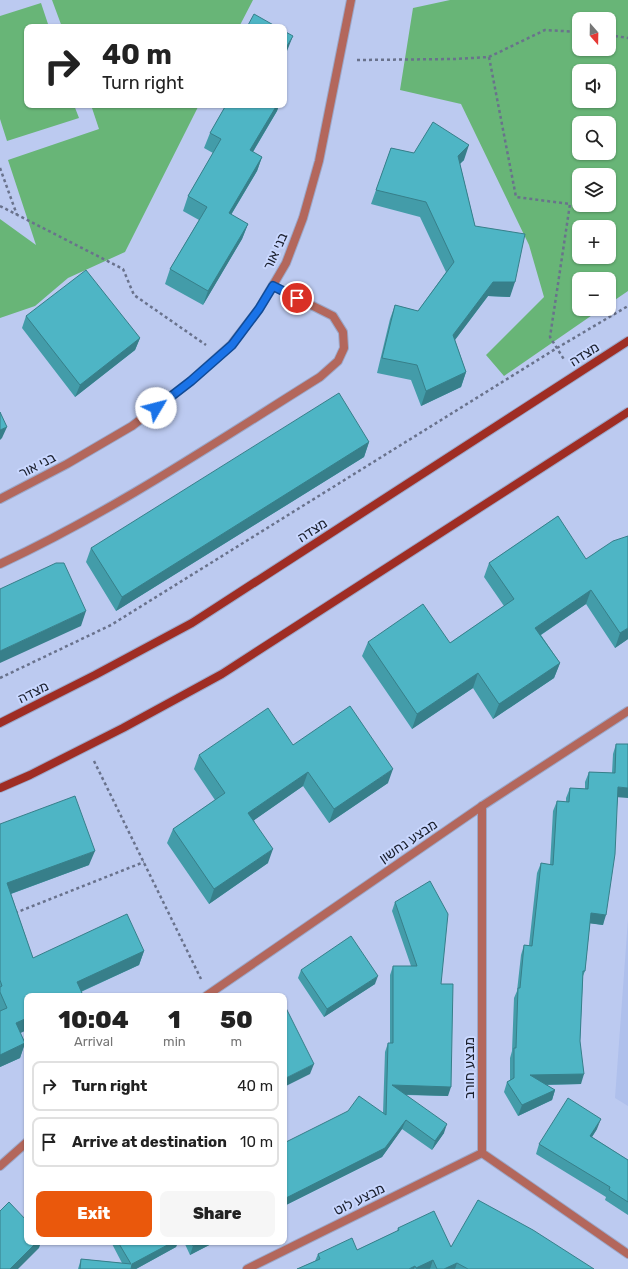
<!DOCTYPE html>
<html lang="en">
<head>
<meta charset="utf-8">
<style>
  body { margin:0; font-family:Rubik,"Noto Sans Hebrew",sans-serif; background:#f6f6f6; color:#222; height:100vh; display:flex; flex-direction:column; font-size:15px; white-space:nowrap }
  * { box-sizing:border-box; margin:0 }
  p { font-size:13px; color:#767676 }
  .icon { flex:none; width:22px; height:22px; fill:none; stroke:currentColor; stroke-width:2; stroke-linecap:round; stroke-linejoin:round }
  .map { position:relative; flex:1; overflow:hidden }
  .sheet { position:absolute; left:24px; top:993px; width:263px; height:252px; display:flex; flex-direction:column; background:#fff; border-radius:8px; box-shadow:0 1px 3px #0004 }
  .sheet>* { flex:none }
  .banner { position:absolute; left:24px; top:24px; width:263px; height:84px; border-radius:8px; box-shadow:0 1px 3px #0004; background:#fff; color:#222; overflow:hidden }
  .needle { width:26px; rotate:160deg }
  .controls { position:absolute; left:572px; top:12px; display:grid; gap:8px }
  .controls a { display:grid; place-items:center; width:44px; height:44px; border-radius:8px; background:#fff; box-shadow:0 1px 3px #0004; font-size:20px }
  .pin { position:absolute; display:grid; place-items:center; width:34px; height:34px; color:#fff; margin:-17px; border:2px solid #fff; border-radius:50%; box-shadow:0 1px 4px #0007 }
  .me { position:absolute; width:44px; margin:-22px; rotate:53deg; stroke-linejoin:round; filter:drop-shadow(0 0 3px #0008) }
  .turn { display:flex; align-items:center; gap:14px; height:84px; padding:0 12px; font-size:18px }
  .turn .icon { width:52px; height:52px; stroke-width:2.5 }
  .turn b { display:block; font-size:28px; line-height:34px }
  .eta { display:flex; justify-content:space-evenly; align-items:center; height:68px; text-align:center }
  .eta b { font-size:24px; font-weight:800; line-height:28px }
  .cta { display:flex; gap:8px; margin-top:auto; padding:8px 12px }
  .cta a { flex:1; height:46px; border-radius:8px; background:#ea580c; color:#fff; font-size:16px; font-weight:800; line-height:46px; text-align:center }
  .cta a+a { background:#f6f6f6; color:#222 }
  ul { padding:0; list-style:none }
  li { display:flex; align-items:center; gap:12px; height:50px; margin:0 8px 6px; padding:0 4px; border:2px solid #e0e0e0; border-radius:8px }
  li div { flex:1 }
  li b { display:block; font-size:15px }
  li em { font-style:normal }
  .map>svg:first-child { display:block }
</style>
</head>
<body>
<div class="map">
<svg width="628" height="1269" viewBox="0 0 628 1269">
  <rect width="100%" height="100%" fill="#bccaf0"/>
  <path fill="#afc0ec" d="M628 919V1106L615 1098Z"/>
  <path fill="#68b577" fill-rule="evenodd" d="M52 0H253L239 27H62Z
    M450 0H628V291L609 304V279H579V309H601L504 376 486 355 544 297 529 245 461 104 400 90 413 8ZM579 19H609V49H579ZM579 71H609V101H579ZM579 123H609V153H579ZM579 175H609V205H579ZM579 227H609V257H579Z
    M41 3 49 27H27V105H74L79 118 7 141 0 119V16Z
    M91 105H199L125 252 68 278 35 306 0 318V219L36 245 8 160 99 129Z"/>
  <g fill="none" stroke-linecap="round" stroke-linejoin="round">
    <defs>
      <path id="service" d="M0 564C112 512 216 442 320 377L338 361 344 348 343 332 333 316 273 286"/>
      <path id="minor" d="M0 499 67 464 132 426 191 381 231 345 259 309 286 263 303 218 319 161 351 0
        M482 806V1153L628 1254
        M247 1269 482 1153"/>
      <path id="tertiary" d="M206 996 482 806 628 711
        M0 1166 27 1142"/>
      <path id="secondary" d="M0 723 95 675 192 623 628 341
        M0 788 30 775 123 728 222 674 628 412"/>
    </defs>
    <use href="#service" stroke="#9ca8c9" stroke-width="10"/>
    <use href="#minor" stroke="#9ca8c9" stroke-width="10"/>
    <use href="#tertiary" stroke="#9ca8c9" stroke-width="10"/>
    <use href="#secondary" stroke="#9ca8c9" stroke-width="10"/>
    <path stroke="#69728c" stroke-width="2.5" stroke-dasharray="3 3" stroke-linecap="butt" d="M609 35 628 38
      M489 57 516 197 570 204 550 337 565 361
      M357 60 455 59 489 57 545 30 579 32
      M0 168 17 215
      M0 206 123 269 134 295 206 345
      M0 678 111 625 557 348 628 306
      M94 761 201 979
      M15 913 144 862"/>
    <use href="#service" stroke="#b3675c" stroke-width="8"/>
    <use href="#minor" stroke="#b3675c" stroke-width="8"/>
    <use href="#tertiary" stroke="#b3675c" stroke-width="8"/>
    <use href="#secondary" stroke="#9f2d24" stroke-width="8"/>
  </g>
  <path fill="#439ca9" d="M226 105H279L277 111 253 152 262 157 257 171 231 215 248 224 242 239 203 305 165 284 170 269 199 220 183 211 188 196 213 153 204 148 210 133Z
    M391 148 414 153 464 160 460 164 475 226 510 297 488 296 455 340 466 372 461 387 421 406 411 380 377 373 390 319 395 305 418 311 446 272 420 217 371 204Z
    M26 316 140 338 135 350 75 397 22 328Z
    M369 442 364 457 116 611 86 562 91 548Z
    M558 516 628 639 615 648 586 604 541 635 560 663 554 678 493 719 473 688 412 729 362 656 368 642 450 643 504 606 484 577 489 563Z
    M616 744 618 798 603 925 590 923 585 971 583 976 580 1041 581 1084 546 1085 555 1090 552 1100 518 1116 504 1092 507 1082 510 1080V1058L512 1051 514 998 517 991 521 955 524 945H529L537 873 541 863 550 865 553 811 557 801 566 802V798L570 788 585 789V782L589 772 612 773 613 754Z
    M293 745 388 783 329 823 303 786 254 820 268 863 209 904 167 843 173 829 215 800 194 769 199 755Z
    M0 824 89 865 11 894 33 958 144 951 139 965 81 992 82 993 81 996H27L20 1033 25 1043 20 1058 0 1067Z
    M395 902 441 984 448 1096 406 1095 444 1133 432 1150 402 1129 382 1157 284 1206V1143L383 1113 385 1052 388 1043H390V975L393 966H411L392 911Z
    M301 970 375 984 324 1017 298 978Z
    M597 1129 592 1137 628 1160V1215L605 1200 606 1197 536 1154 539 1144Z
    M398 1228 451 1247 594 1269H297L315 1261 318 1254 357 1250 397 1231Z
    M111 1242H178L176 1247 136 1269H78L81 1259 122 1263Z
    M184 1242H215L190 1255Z"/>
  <path fill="#377f8a" d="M293 36 287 51 284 57V51Z
    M277 105H279L277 111 245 165 250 150Z
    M469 145 464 160 453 170 458 156Z
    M262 157 257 171 223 228 229 213Z
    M248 224 242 239 203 305 208 291Z
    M493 282H515L510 297 488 296 448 349 453 335Z
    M140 338 135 350 75 397 80 385Z
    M466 372 461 387 421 406 426 391Z
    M7 427 2 438 0 440V430Z
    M369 442 364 457 116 611 122 597Z
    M591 590 586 604 530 642 535 628Z
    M86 611 81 626 0 663V651Z
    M628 628V639L615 648 620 633Z
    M560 663 554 678 493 719 499 704Z
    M478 673 473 688 412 729 417 714Z
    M393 769 388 783 329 823 334 809Z
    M308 772 303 786 243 828 248 813Z
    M618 787 628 788V798L615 797Z
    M273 849 268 863 209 904 214 889Z
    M95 851 89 865 2 897 7 883Z
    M591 913 606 915 603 925 587 923Z
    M144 951 139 965 71 996 77 982Z
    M378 976 375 984 324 1017 327 1009Z
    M82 993 81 996H75Z
    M27 1018V1030L10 1038 16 1023Z
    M25 1043 20 1058 0 1067V1055Z
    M314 1064 310 1074 284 1087V1079Z
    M584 1074 581 1084 526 1085 530 1075Z
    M392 1085 451 1087 448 1096 389 1094Z
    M555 1090 552 1100 518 1116 522 1105Z
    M601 1119 597 1129 586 1146 590 1136Z
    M406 1120 402 1129 382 1157 284 1206V1199Z
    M447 1124 444 1133 432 1150 435 1141Z
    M37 1242H41L39 1248 18 1269H10Z
    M173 1242H178L176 1247 136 1269H130L132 1264Z
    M201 1242H215L190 1255 193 1246Z
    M433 1260 430 1269H416V1268Z
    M457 1263 455 1269H444Z
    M415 1266 414 1269H409Z"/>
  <path fill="#4eb5c5" stroke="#377f8a" d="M254 14 277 27H247Z
    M284 31 293 36 284 51Z
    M226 105H277L250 150 262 157 229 213 248 224 208 291 170 269 207 207 188 196 221 139 210 133Z
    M433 122 469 145 458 156 475 226 525 234 515 282H493L453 335 466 372 426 391 417 365 382 358 395 305 418 311 454 262 426 202 376 190 391 148 414 153Z
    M86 270 140 338 80 385 26 316Z
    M339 393 369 442 122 597 91 548Z
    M0 412 7 427 0 430Z
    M558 516 586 559 613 541 628 536V628L620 633 591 590 535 628 560 663 499 704 478 673 417 714 368 642 423 604 450 643 514 599 489 563Z
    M56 563H64L86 611 0 651V589Z
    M350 706 393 769 334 809 308 772 248 813 273 849 214 889 173 829 225 793 199 755 268 708 293 745Z
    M616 744H628V788L618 787 615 854 606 915 591 913 585 971H583L580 1041 584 1074 530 1075 555 1090 522 1105 507 1082 514 1078V1048H516L518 988H520L524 945 532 946 541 863 553 865 557 801 569 802 570 788 588 789 589 772 615 773Z
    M75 796 95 851 7 883 33 958 127 914 144 951 77 982 82 993 75 996H27V1018L16 1023 25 1043 0 1055V1011L7 1008 0 992V987L2 986 0 980V824Z
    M430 881 448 914 441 984H453L451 1087 392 1085 447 1124 435 1141 406 1120 385 1148 284 1199V1143L348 1111 359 1096 386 1115 388 1043H393V966H417L395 902Z
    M351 936 378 976 327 1009 301 970Z
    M284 1004 314 1064 284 1079Z
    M568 1098 601 1119 590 1136 628 1160V1202L609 1190 610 1187 539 1144Z
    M478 1200 533 1230 594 1269H468L457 1263 444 1269H437L433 1260 416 1268 415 1266 409 1269H297L320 1259 318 1254 352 1238 357 1250 399 1230 398 1228 434 1211 451 1247Z
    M9 1202 27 1221V1242H37L10 1269H0V1211Z
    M118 1242H173L132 1264 131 1269H80L81 1259 131 1264Z
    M191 1242H201L193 1246Z"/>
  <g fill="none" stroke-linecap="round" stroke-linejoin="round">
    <defs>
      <path id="route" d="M156 408 191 381 232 345 259 309 273 286 297 298"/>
    </defs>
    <use href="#route" stroke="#114b97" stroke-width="10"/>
    <use href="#route" stroke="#1a73e8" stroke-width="7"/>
  </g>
  <g text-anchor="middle" stroke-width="4" stroke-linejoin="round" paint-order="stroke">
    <g font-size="14" fill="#1a1f2d" stroke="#c9d7fe">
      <text transform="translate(275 251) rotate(-65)" y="5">בני אור</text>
      <text transform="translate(584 354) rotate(-33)" y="5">מצדה</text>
      <text transform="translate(37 465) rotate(-27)" y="5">בני אור</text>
      <text transform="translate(312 530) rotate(-33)" y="5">מצדה</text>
      <text transform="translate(33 692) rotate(-27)" y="5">מצדה</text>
      <text transform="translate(408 841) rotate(-34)" y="5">מבצע נחשון</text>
      <text transform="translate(469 1068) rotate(-90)" y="5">מבצע חורב</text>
      <text transform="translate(359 1199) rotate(-26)" y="5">מבצע לוט</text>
    </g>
  </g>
</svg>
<div class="controls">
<a><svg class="needle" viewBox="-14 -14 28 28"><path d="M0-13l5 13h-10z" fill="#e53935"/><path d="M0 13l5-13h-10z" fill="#767676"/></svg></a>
<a><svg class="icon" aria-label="sound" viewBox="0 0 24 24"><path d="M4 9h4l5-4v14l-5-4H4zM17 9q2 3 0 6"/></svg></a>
<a><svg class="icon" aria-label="search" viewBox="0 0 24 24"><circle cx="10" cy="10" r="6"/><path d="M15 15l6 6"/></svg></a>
<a><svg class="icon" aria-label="layers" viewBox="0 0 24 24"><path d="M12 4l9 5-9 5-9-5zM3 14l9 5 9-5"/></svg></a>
<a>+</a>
<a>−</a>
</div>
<div class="pin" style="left:297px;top:298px;background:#d93025"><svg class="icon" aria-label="arrive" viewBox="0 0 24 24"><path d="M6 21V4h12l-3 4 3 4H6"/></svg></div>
<svg class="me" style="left:156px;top:408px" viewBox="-20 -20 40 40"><circle r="19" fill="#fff"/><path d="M0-13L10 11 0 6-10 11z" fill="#1a73e8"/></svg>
<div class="banner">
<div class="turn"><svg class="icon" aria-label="right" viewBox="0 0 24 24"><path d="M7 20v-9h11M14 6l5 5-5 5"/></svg><div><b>40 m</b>Turn right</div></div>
</div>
<section class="sheet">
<div class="eta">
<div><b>10:04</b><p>Arrival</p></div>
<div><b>1</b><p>min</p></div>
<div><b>50</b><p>m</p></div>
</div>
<ul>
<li><svg class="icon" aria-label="right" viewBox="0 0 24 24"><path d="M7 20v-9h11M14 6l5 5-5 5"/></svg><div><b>Turn right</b></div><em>40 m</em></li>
<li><svg class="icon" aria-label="arrive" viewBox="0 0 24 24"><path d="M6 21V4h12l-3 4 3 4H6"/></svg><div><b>Arrive at destination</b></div><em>10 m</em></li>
</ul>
<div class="cta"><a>Exit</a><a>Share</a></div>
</section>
</div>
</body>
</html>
